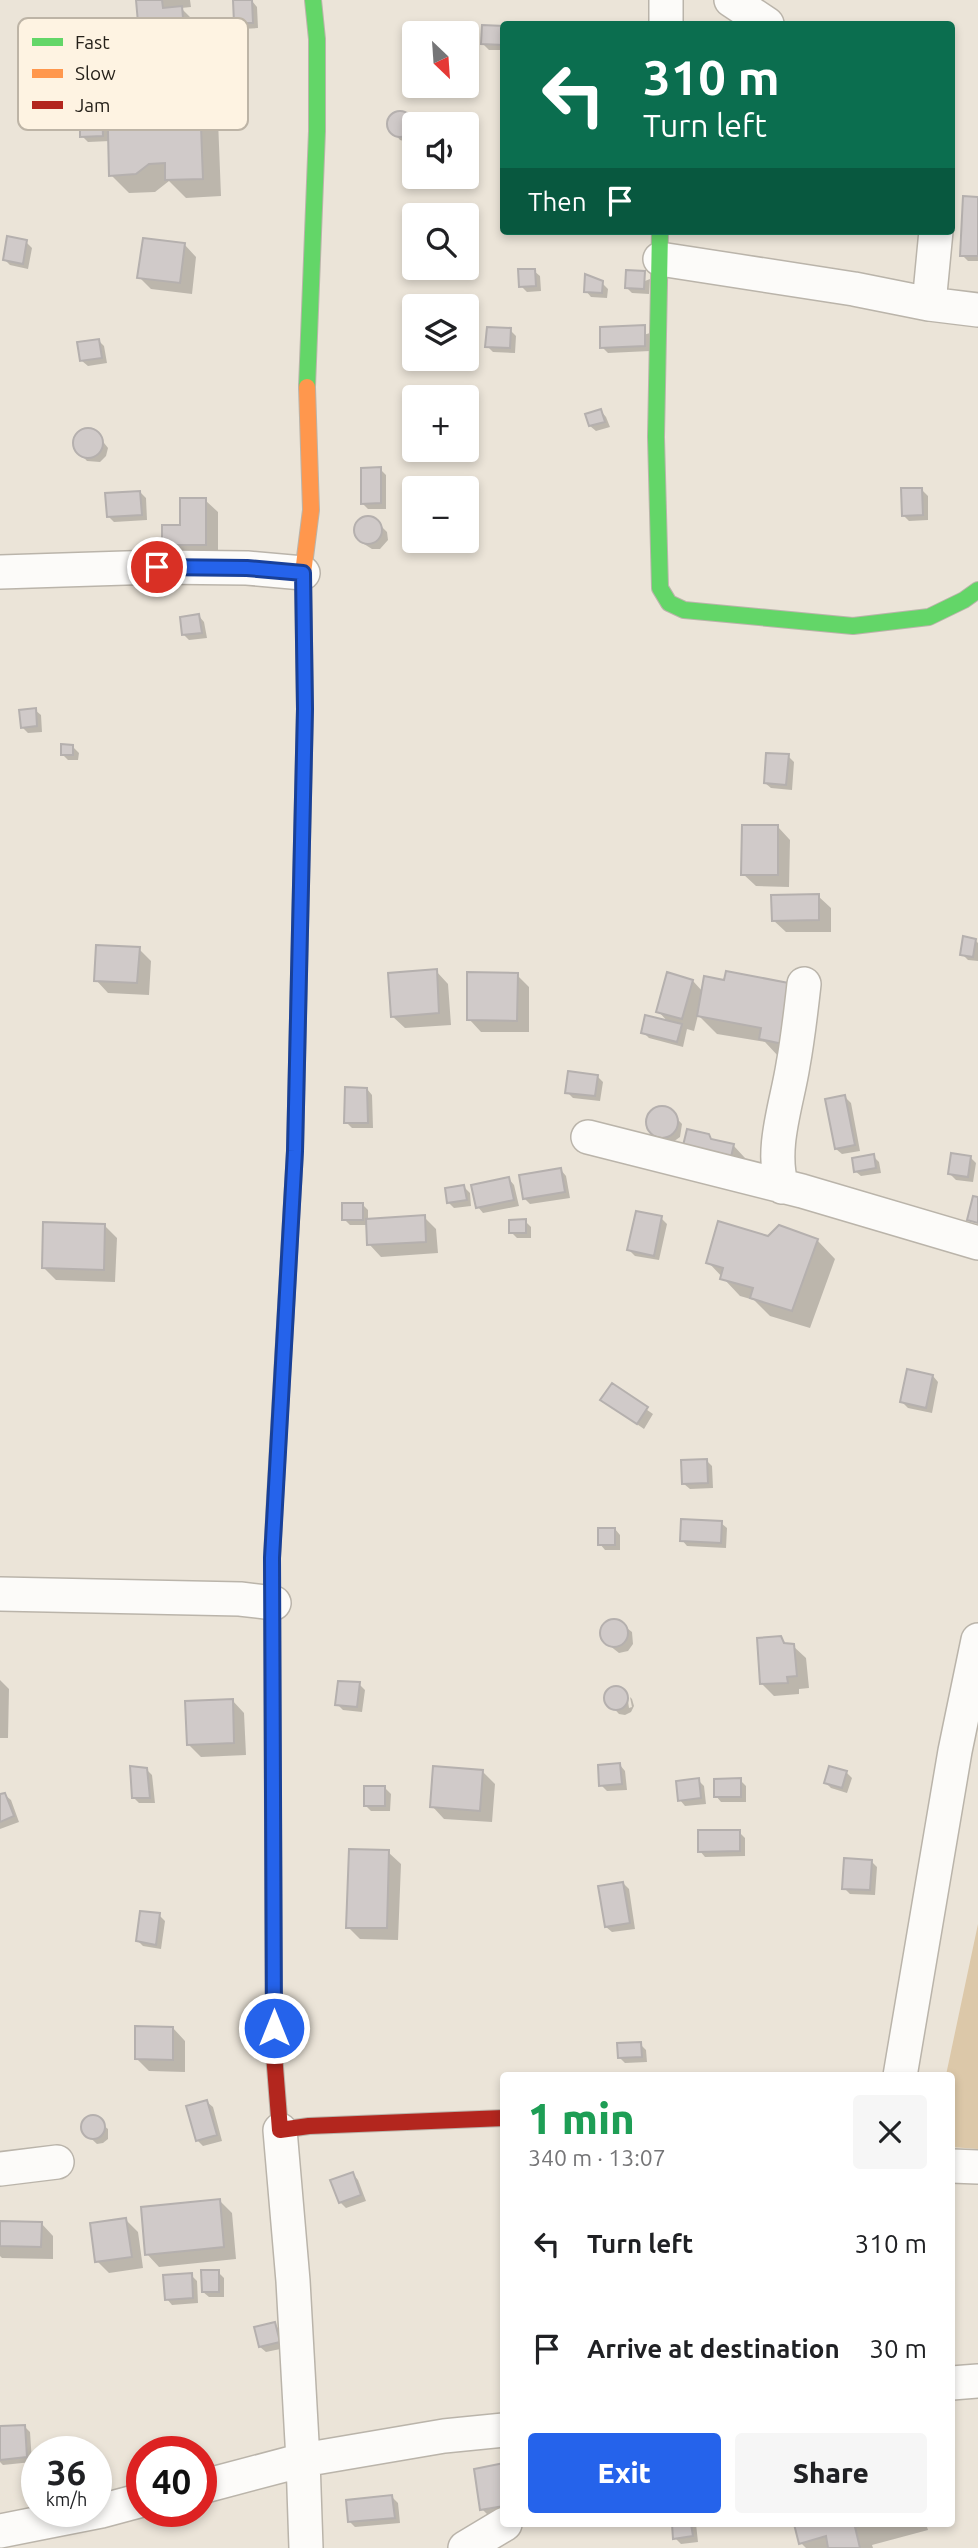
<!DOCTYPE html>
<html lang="en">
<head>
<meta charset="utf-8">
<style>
  body { margin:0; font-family:Ubuntu,sans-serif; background:#f6f6f6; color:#202124; height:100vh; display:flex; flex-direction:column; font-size:26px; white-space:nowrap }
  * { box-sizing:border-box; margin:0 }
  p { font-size:23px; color:#757577 }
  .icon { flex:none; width:38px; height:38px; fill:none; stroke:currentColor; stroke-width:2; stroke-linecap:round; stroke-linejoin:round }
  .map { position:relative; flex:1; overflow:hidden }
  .details { position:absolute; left:500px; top:2072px; width:455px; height:455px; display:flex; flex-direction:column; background:#fff; border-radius:7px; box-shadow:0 4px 10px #0003 }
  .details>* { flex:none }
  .top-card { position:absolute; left:500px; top:21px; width:455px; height:214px; border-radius:7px; box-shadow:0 4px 10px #0003; background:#0b6e4f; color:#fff; overflow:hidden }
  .needle { width:46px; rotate:155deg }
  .fabs { position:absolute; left:402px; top:21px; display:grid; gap:14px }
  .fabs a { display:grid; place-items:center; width:77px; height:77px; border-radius:7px; background:#fff; box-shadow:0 4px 10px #0003; font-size:35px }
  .speed { position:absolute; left:21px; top:2436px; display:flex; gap:14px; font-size:35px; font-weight:700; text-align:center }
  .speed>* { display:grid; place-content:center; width:91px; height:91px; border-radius:50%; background:#fff; box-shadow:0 4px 10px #0003; line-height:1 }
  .speed small { font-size:18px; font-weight:400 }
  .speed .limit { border:10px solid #d22; background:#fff; color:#111 }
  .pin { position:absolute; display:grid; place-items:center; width:60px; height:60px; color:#fff; margin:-30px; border:4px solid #fff; border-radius:50%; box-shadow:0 2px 7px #0007 }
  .me { position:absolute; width:77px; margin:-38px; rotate:0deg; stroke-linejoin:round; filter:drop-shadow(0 0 5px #0008) }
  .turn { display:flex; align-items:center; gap:24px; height:147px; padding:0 28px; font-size:32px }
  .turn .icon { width:91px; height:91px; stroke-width:2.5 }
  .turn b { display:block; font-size:49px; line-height:60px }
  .then { display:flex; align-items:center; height:66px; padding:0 28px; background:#0003; gap:14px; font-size:26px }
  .round { display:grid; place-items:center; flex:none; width:74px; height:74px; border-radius:7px; background:#f6f6f6 }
  .summary { display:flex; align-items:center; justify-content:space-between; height:119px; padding:0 28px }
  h1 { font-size:42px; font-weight:800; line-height:52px; color:#1e9e55 }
  .primary-button { display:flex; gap:14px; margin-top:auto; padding:14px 28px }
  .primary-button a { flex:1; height:80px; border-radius:7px; background:#2563eb; color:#fff; font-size:28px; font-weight:800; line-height:80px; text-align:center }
  .primary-button a+a { background:#f6f6f6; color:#202124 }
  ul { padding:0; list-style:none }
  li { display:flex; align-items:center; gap:21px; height:105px; padding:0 28px }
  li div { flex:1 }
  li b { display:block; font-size:26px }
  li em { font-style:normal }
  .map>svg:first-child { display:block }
</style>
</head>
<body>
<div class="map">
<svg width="978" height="2548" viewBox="0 0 978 2548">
  <rect width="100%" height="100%" fill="#ebe4d8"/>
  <path fill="#dcc8a9" d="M978 1924V2149L952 2147V2076L946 2075Z"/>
  <path fill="#0003" fill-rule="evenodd" d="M138 0H190L191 7 181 8 194 21 196 42 153 46 140 34ZM182 19H185L187 39H183Z
    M252 1 257 7 258 28 242 29 236 23Z
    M504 27V50H489L483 44Z
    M148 91 161 103 200 102 218 120 221 196 186 198 169 181 155 192 129 193 111 175 110 141 88 142 82 136 102 111 109 118Z
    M405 114 415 124V137L407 142 400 140 389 127 390 120 394 115Z
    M978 198V261H968L962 255Z
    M26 242 32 248 28 269 10 265 5 260Z
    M184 244 196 257 192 294 151 289 139 277Z
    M534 271 540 276 541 291 527 292 521 286Z
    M650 279 649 294 632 293 627 288Z
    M602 283 608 289 607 298 591 297 586 291Z
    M510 330 516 336 515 353 493 352 487 346Z
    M650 333V351L608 353 602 347Z
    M99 341 104 346 107 363 88 366 82 361Z
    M601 411 606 417 610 427 596 431 590 426Z
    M89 430 97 434 108 448 106 456 100 462 87 461 75 448 77 436Z
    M380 469 386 475V509H368L362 503Z
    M922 490 928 496V520L909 521 903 515Z
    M140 492 146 498 147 520 114 522 108 516Z
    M205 500 218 512V557H176L163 545Z
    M374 519 387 532 388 540 380 549H372L364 544 358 538 356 530 362 520Z
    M199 616 204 622 207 638 189 640 183 634Z
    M35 710 41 715 42 732 28 733 23 728Z
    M73 747 79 753 78 760H68L62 754Z
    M788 756 794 762 792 790 771 788 765 783Z
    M778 827 790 840 789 887 756 886 743 874Z
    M818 896 831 908V932H786L773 920Z
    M975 940 978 943V961L968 960 962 954Z
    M139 949 151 961 149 995 108 993 96 980Z
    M436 971 448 984 451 1025 405 1028 392 1016Z
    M517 975 529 987V1032H481L469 1019Z
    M693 981 703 992 725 982 793 985 779 1057 765 1042 717 1034 698 1015 694 1031 687 1029 683 1047 649 1038 643 1032 669 1023 658 1011Z
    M597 1076 603 1082 600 1101 573 1098 567 1092Z
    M367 1089 372 1095 373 1128H352L346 1122Z
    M845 1097 851 1103 860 1151 842 1154 836 1149Z
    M659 1108 669 1110 682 1124 680 1137 673 1142 660 1140 649 1126 651 1113Z
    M708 1135 713 1141 733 1145 745 1158 741 1177Z
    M873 1156 879 1162 881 1173 861 1176 855 1171Z
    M970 1157 976 1163 973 1182 956 1180 950 1174Z
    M561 1170 566 1176 570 1198 530 1204 524 1198Z
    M509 1179 514 1185 519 1206 483 1213 478 1207Z
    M464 1187 470 1193 471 1206 454 1208 448 1202Z
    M362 1204 368 1210V1220L424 1217 436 1229 438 1253 381 1257 369 1244 368 1225H350L344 1219Z
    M661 1218 667 1224 659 1260 635 1256 629 1250Z
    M525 1221 531 1227V1238H517L511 1232Z
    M104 1225 117 1238 115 1282 56 1280 43 1267Z
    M768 1238 817 1240 835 1259 810 1328 770 1316 754 1300 740 1296 708 1262Z
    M933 1376 938 1382 932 1413 908 1408 902 1402Z
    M612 1386 653 1414 644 1429 602 1400Z
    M706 1460 712 1466 713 1488 690 1489 684 1484Z
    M721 1523 727 1528 726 1548 687 1546 682 1540Z
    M615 1529 620 1535V1550H605L600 1544Z
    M610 1621H618L632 1632 633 1644 628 1651 619 1653 605 1642 602 1630Z
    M780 1638 788 1645 793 1646 806 1658 809 1688 799 1689V1694L774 1696 762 1684Z
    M0 1680 9 1689 8 1738H0Z
    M359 1684 365 1690 362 1712 343 1710 337 1704Z
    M616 1688 627 1694 629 1708 632 1707 630 1697 632 1699 634 1706 631 1712 625 1715 619 1714 606 1700 610 1690Z
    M232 1700 244 1713 246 1755 201 1757 188 1744Z
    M620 1765 625 1771 627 1790 607 1791 601 1785Z
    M146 1769 152 1775 155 1803H139L133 1797Z
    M482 1771 495 1784 492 1822 444 1819 432 1806Z
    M846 1772 852 1778 847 1793 831 1788 826 1783Z
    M698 1780 704 1786 706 1804 685 1806 680 1800Z
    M740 1780 746 1786V1802H721L716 1796Z
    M385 1788 391 1794 390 1811H371L365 1805Z
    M5 1795 11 1800 19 1822 0 1829V1796Z
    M739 1832 745 1838V1856L705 1857 700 1851Z
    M388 1852 401 1864 398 1940 360 1939 348 1927Z
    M871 1861 877 1867 875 1895 850 1894 844 1888Z
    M623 1883 629 1889 635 1929 612 1932 606 1927Z
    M159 1915 165 1921 161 1949 143 1946 138 1941Z
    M173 2028 185 2041V2072L149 2071 136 2058Z
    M640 2044 646 2050 647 2062 625 2063 619 2057Z
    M207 2102 213 2107 222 2141 203 2146 197 2140Z
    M93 2117 108 2129V2139L103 2143 97 2144 85 2133 83 2126 88 2119Z
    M353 2174 358 2180 366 2201 346 2208 340 2202Z
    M220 2201 232 2213 236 2259 159 2267 147 2254Z
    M126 2220 138 2232 143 2268 109 2273 97 2261Z
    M0 2222 41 2223 53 2236V2259L2 2258 0 2256Z
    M218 2272 224 2278V2297H209L203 2292Z
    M191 2275 197 2281 198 2303 172 2305 167 2299Z
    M274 2324 280 2330 285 2348 266 2352 260 2347Z
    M24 2426 30 2432 32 2462 3 2465 0 2462V2428Z
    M504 2465V2519L494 2521 482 2509Z
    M392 2497 398 2503 400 2523 355 2527 349 2521Z
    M673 2524H696L698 2542 681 2544 675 2538Z
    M795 2524H926L928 2530 872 2545 873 2548H806L801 2543Z"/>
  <path fill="#d0cac9" stroke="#b5b0ae" stroke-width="2" d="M136 0H162L163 8 182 6 184 30 139 34Z
    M233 0H252L253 23H234Z
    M482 25 504 26V45L481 44Z
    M149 89V102L200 100 203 179 165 180V163L149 164 136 174 109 176 107 90Z
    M102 109 103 136 80 137V110Z
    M387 124a13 13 0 1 1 26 0a13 13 0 1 1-26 0Z
    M963 196 978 197V256H960Z
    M7 236 27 240 23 264 3 260Z
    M143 238 185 243 180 283 137 278Z
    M518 269H535L536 286 519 287Z
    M626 270 645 271 644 289 625 288Z
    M585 274 603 281 602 293 584 292Z
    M645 325V346L600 348V327Z
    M487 327 511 328 510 348 485 347Z
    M99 339 102 358 80 361 77 342Z
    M601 409 605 422 589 426 585 414Z
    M73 443a15 15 0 1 1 30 0a15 15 0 1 1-30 0Z
    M381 467V503L361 504V468Z
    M901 488H922L923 515 902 516Z
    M140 491 142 515 107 517 105 493Z
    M180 498H206V545H162V525H180Z
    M354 530a14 14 0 1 1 28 0a14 14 0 1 1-28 0Z
    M199 614 202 633 182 635 180 617Z
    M36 708 37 726 21 728 19 710Z
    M61 744 73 745V755H61Z
    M766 753 789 754 786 785 764 783Z
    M742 825H778V875H741Z
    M819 894V920L772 921 771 895Z
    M963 936 976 939 973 957 960 955Z
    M96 945 140 947 137 983 94 981Z
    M437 969 439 1013 391 1017 388 973Z
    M726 971 794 984 783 1044 759 1039 761 1028 697 1016 704 976 724 980Z
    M467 972 518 973 517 1021 467 1020Z
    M667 972 693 980 682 1019 656 1012Z
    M645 1015 682 1024 677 1042 641 1033Z
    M568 1071 598 1075 595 1096 565 1093Z
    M345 1087 367 1088 368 1123H344Z
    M845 1095 855 1145 835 1149 825 1099Z
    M646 1122a16 16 0 1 1 32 0a16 16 0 1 1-32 0Z
    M687 1129 709 1134 711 1139 734 1144 729 1166 681 1154Z
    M951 1153 971 1156 968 1177 948 1174Z
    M874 1154 876 1168 854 1172 852 1158Z
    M561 1168 565 1192 523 1199 519 1175Z
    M509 1177 514 1200 476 1208 471 1185Z
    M464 1185 467 1200 447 1203 445 1188Z
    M973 1196 978 1197V1223L967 1220Z
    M342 1203H363V1220H342Z
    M636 1211 662 1216 654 1256 627 1250Z
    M425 1215 426 1242 367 1245 366 1219Z
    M526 1219V1233H509V1220Z
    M718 1221 768 1236 779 1225 818 1239 792 1311 750 1298 753 1288 720 1279 723 1268 706 1263Z
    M43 1222 105 1224 104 1270 42 1268Z
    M907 1369 933 1375 926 1408 900 1402Z
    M612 1383 648 1407 637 1424 600 1400Z
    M707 1459 708 1483 682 1484 681 1460Z
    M681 1519 722 1521 721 1543 680 1541Z
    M598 1528H615V1545H598Z
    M600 1633a14 14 0 1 1 28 0a14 14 0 1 1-28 0Z
    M781 1636 784 1643 794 1644 797 1676 787 1677 788 1683 760 1684 757 1638Z
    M338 1681 360 1682 357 1707 335 1705Z
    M604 1698a12 12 0 1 1 24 0a12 12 0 1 1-24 0Z
    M233 1699 234 1743 187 1745 185 1701Z
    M620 1763 622 1784 599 1786 598 1765Z
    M130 1766 147 1768 150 1798H132Z
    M433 1766 483 1770 480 1811 430 1807Z
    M829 1766 847 1771 842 1788 824 1783Z
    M699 1778 701 1798 678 1801 676 1781Z
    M741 1778V1797H714V1779Z
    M364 1786H385V1806H364Z
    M5 1793 14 1816 0 1822V1794Z
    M698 1830H740V1851L698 1852Z
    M349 1849 389 1850 387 1928H346Z
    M844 1858 872 1860 870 1890 842 1889Z
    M623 1882 630 1923 605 1927 598 1886Z
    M140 1911 160 1913 156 1945 136 1941Z
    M135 2026 173 2027V2060L135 2059Z
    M641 2042 642 2057 618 2058 617 2043Z
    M207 2100 217 2135 196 2141 186 2106Z
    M81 2127a12 12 0 1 1 24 0a12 12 0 1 1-24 0Z
    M353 2172 361 2195 339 2203 330 2180Z
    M220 2199 224 2247 145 2255 141 2207Z
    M126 2218 132 2257 95 2262 90 2223Z
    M0 2221 42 2222 41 2247 0 2246Z
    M201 2270H219V2292H202Z
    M192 2273 193 2298 165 2300 163 2275Z
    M275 2322 280 2342 259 2347 254 2327Z
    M25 2425 27 2457 0 2460V2426Z
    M504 2463V2506L480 2510 474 2469Z
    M392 2495 395 2518 348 2522 346 2500Z
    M672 2524H691L693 2536 673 2539Z
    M794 2524H867L855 2527 860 2548H828L826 2536 799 2544Z"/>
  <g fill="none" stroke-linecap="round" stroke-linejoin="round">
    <defs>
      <path id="street" d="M731 0 767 24
        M666 24V0
        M660 259 854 289 929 304 936 231
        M929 304 978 310
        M0 572 157 567 247 568 303 573
        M588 1137 802 1191 978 1243
        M782 1187C770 1148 787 1104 793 1065 798 1038 801 1011 804 984
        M0 1594 240 1599 274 1603
        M900 2076 955 1751 978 1640
        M952 2166 978 2167
        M0 2169 57 2162
        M952 2383 978 2381
        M201 2487 303 2460 293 2281 280 2130
        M0 2531 101 2511 142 2500
        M306 2548 303 2460 444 2436 504 2430
        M465 2548 505 2524"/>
      <path id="fast" d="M660 231 656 437 660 588 669 603 684 610 853 626 929 617 964 600 978 590
        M307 387 317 131V39L313 0
        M275 1499 295 1151 300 930"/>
      <path id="slow" d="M300 930 305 709 303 573 311 510 307 387
        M273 1819 272 1558 275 1499"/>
      <path id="jam" d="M273 1819 274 2054 280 2130 309 2126 504 2118"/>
    </defs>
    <use href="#street" stroke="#bab4aa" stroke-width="36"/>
    <use href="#fast" stroke="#bab4aa" stroke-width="18"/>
    <use href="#slow" stroke="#bab4aa" stroke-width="18"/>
    <use href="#jam" stroke="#bab4aa" stroke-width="18"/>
    <use href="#street" stroke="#fcfbf9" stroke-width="33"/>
    <use href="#fast" stroke="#63d668" stroke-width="16"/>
    <use href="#slow" stroke="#ff974d" stroke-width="16"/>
    <use href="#jam" stroke="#b3261e" stroke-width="16"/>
  </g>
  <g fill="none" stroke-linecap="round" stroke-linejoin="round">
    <defs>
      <path id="route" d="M157 567 247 568 303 573 305 709 295 1151 272 1558 274 2028"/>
    </defs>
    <use href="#route" stroke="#184099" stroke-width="18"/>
    <use href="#route" stroke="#2563eb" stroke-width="12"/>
  </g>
  <rect x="18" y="18" width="230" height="112" rx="10" fill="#fef3e2" stroke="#bdb4a6" stroke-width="2"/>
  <rect x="32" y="38" width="31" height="8" fill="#63d668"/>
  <rect x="32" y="69" width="31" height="9" fill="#ff974d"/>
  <rect x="32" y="101" width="31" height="8" fill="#b3261e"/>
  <g font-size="19" fill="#26211a">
    <text x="75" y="49">Fast</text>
    <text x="75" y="80">Slow</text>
    <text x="75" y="112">Jam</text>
  </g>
</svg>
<div class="fabs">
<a><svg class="needle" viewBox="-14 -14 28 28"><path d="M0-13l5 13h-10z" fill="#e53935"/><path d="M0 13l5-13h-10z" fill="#757577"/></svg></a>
<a><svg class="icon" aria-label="sound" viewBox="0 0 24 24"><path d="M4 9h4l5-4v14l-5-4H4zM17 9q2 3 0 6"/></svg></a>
<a><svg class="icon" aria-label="search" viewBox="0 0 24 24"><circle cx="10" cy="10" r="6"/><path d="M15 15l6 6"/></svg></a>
<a><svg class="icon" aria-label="layers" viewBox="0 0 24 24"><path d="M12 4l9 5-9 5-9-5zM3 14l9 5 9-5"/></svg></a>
<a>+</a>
<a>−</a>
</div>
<div class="speed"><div>36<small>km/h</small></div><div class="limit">40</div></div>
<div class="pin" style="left:157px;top:567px;background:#d93025"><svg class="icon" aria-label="arrive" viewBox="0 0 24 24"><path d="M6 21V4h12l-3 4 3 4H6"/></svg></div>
<svg class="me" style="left:274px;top:2028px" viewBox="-20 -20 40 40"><circle r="17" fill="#2563eb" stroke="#fff" stroke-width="3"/><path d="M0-11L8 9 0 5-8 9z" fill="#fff"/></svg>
<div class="top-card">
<div class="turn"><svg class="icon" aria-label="left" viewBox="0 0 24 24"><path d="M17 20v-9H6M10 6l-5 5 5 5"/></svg><div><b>310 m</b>Turn left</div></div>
<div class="then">Then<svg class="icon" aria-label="arrive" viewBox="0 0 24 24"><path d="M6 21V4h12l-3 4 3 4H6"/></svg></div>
</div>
<section class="details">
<div class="summary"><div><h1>1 min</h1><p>340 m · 13:07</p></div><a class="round"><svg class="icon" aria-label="close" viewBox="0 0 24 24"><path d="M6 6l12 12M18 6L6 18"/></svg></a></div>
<ul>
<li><svg class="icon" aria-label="left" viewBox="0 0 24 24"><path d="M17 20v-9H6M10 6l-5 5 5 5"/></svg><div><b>Turn left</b></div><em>310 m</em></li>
<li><svg class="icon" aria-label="arrive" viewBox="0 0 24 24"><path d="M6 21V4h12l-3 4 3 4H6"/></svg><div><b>Arrive at destination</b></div><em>30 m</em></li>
</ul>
<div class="primary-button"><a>Exit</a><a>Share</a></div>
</section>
</div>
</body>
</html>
